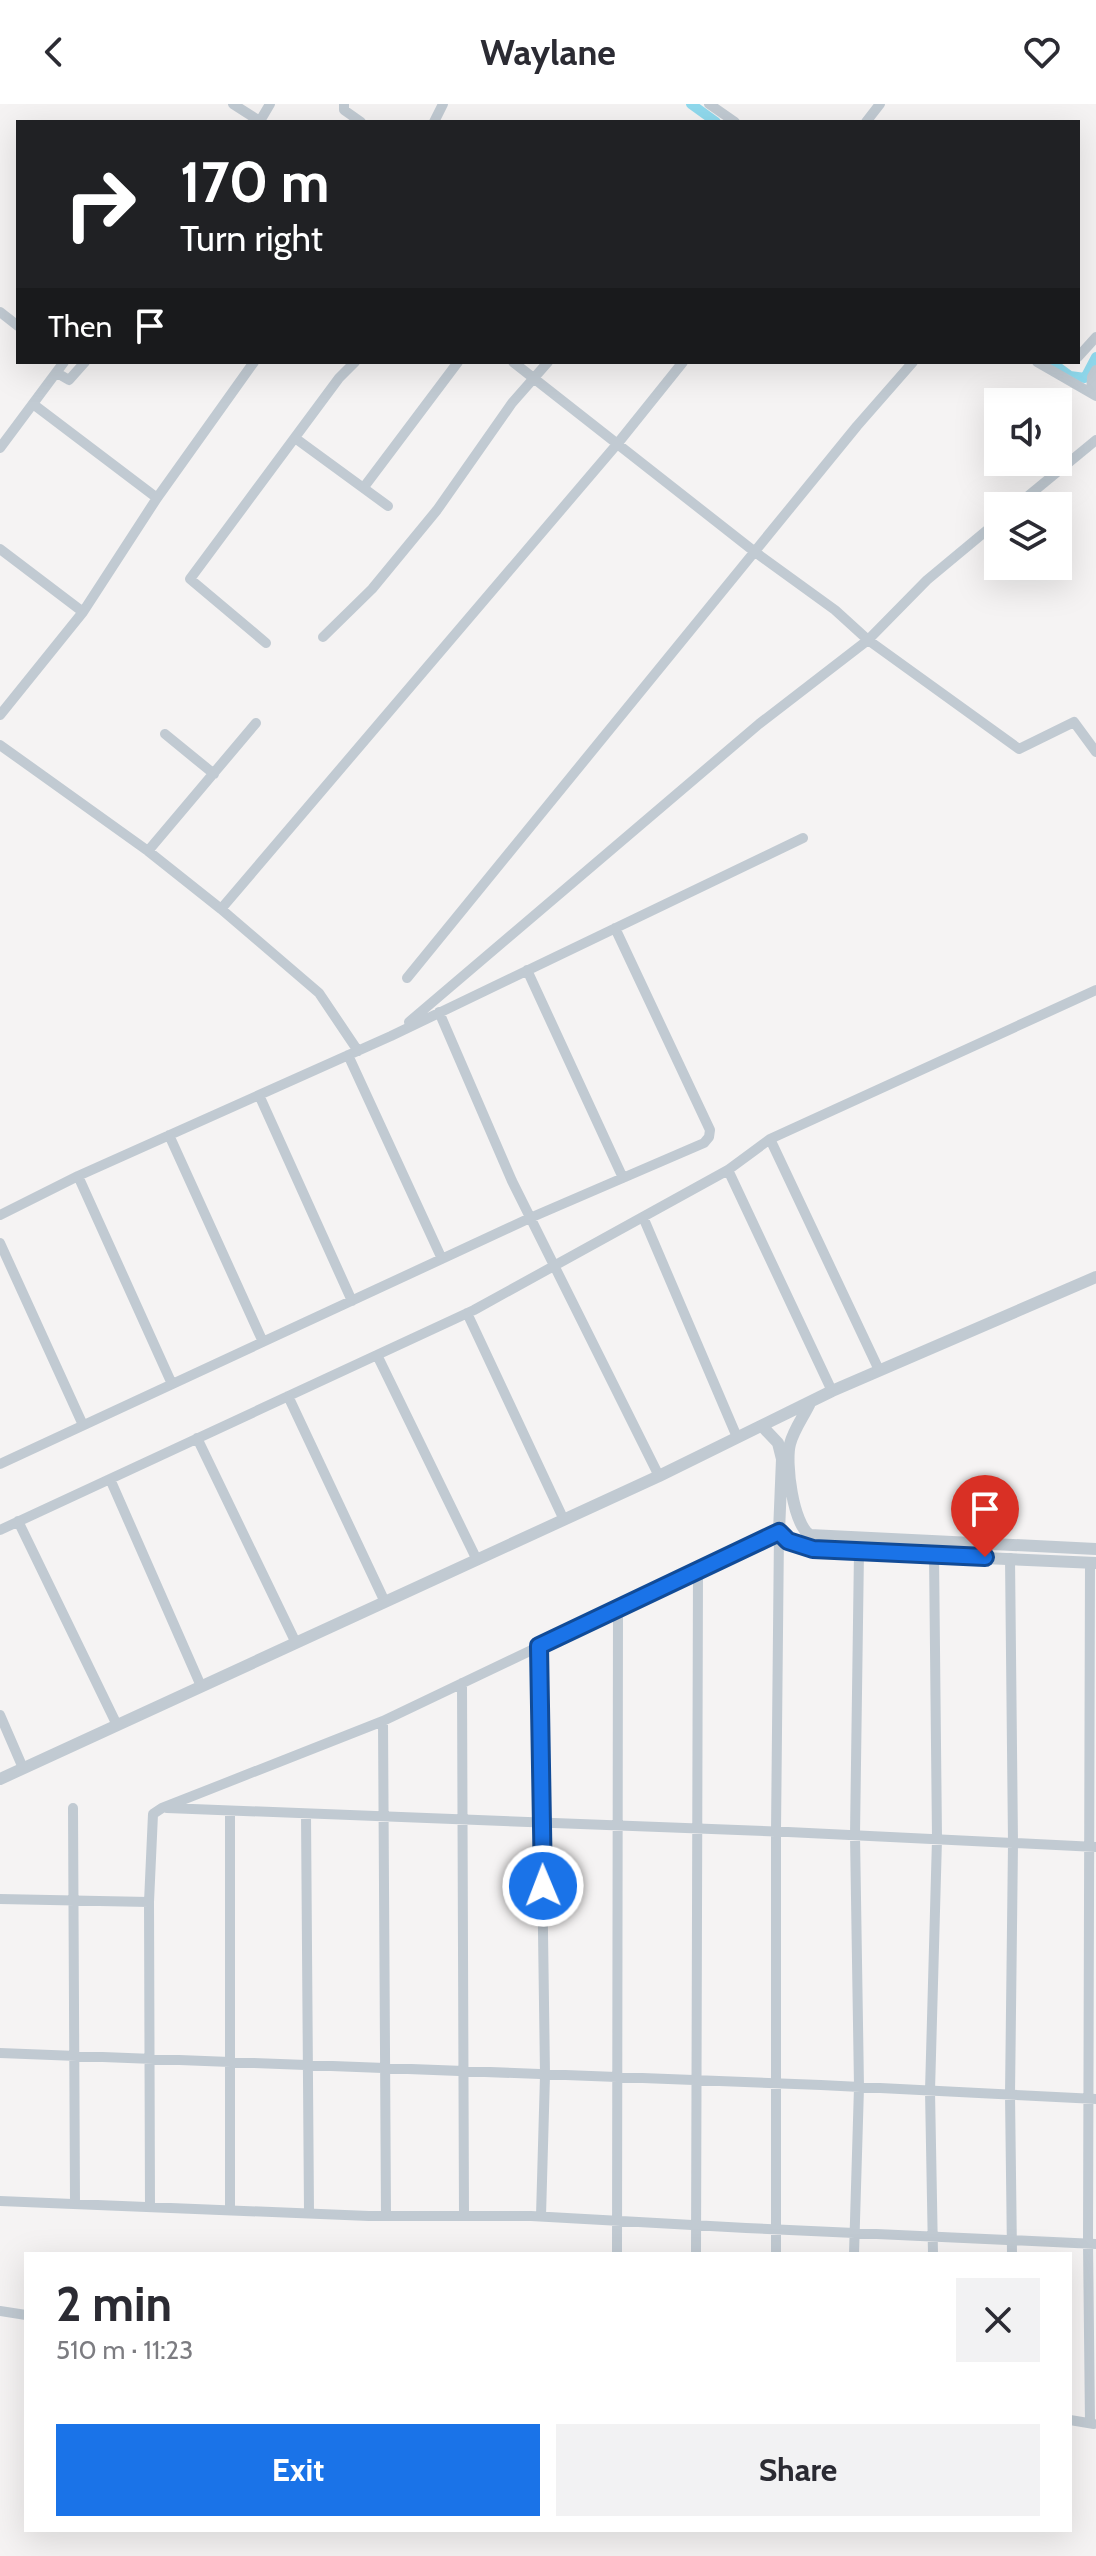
<!DOCTYPE html>
<html lang="en">
<head>
<meta charset="utf-8">
<style>
  body { margin:0; font-family:Cabin,sans-serif; background:#f2f2f3; color:#2b2b33; height:100vh; display:flex; flex-direction:column; font-size:30px; white-space:nowrap }
  * { box-sizing:border-box; margin:0 }
  p { font-size:26px; color:#7c7c81 }
  .icon { flex:none; width:44px; height:44px; fill:none; stroke:currentColor; stroke-width:2; stroke-linecap:round; stroke-linejoin:round }
  .map { position:relative; flex:1; overflow:hidden }
  .panel { position:absolute; left:24px; top:2148px; width:1048px; height:280px; display:flex; flex-direction:column; background:#fff; border-radius:0px; box-shadow:0 8px 32px #0002 }
  .panel>* { flex:none }
  .top-card { position:absolute; left:16px; top:16px; width:1064px; height:244px; border-radius:0px; box-shadow:0 8px 32px #0002; background:#202124; color:#fff; overflow:hidden }
  .buttons { position:absolute; left:984px; top:284px; display:grid; gap:16px }
  .buttons a { display:grid; place-items:center; width:88px; height:88px; border-radius:0px; background:#fff; box-shadow:0 8px 32px #0002; font-size:40px }
  .pin { position:absolute; display:grid; place-items:center; width:68px; height:68px; color:#fff; margin:-82px -34px; border-radius:50% 50% 50% 0; rotate:-45deg; box-shadow:0 0 8px #0007 }
  .pin .icon { rotate:45deg }
  .me { position:absolute; width:88px; margin:-44px; rotate:359deg; stroke-linejoin:round; filter:drop-shadow(0 0 6px #0008) }
  .turn { display:flex; align-items:center; gap:28px; height:168px; padding:0 32px; font-size:36px }
  .turn .icon { width:104px; height:104px; stroke-width:2.5 }
  .turn b { display:block; font-size:56px; line-height:68px }
  .then { display:flex; align-items:center; height:76px; padding:0 32px; background:#0003; gap:16px; font-size:30px }
  .round { display:grid; place-items:center; flex:none; width:84px; height:84px; border-radius:0px; background:#f2f2f3 }
  .head { display:flex; align-items:center; justify-content:space-between; height:136px; padding:0 32px }
  h1 { font-size:48px; font-weight:800; line-height:60px }
  .action { display:flex; gap:16px; margin-top:auto; padding:16px 32px }
  .action a { flex:1; height:92px; border-radius:0px; background:#1a73e8; color:#fff; font-size:32px; font-weight:800; line-height:92px; text-align:center }
  .action a+a { background:#f2f2f3; color:#2b2b33 }
  header { display:flex; justify-content:space-between; align-items:center; height:104px; padding:0 32px; background:#fff; font-size:36px; font-weight:800 }
  .map>svg:first-child { display:block }
</style>
</head>
<body>
<header><svg class="icon" aria-label="back" viewBox="0 0 24 24"><path d="M15 5l-7 7 7 7"/></svg>Waylane<svg class="icon" aria-label="heart" viewBox="0 0 24 24"><path d="M12 20l-8-8c-3-5 5-10 8-4 3-6 11-1 8 4z"/></svg></header>
<div class="map">
<svg width="1096" height="2452" viewBox="0 0 1096 2452">
  <rect width="100%" height="100%" fill="#f5f3f3"/>
  <g fill="none" stroke-linecap="round" stroke-linejoin="round">
    <path stroke="#90daee" stroke-width="10" d="M691 0 716 18
      M1051 258 1070 272 1085 274 1096 253"/>
    <path stroke="#c1cad2" stroke-width="10" d="M233 0 261 18
      M344 0V6L361 18
      M709 0 735 18
      M260 17 270 0
      M434 18 443 0
      M866 18 880 0
      M0 208 18 222
      M1078 253 1096 233
      M513 258 755 448 835 506 868 536 1019 645 1074 618 1096 648
      M1037 258 1096 292
      M57 269 69 276 85 258
      M1091 289 1092 273 1096 266
      M33 300 157 394
      M295 334 388 402
      M0 344 64 258
      M364 383 458 258
      M1016 402 1096 336
      M0 445 83 508
      M323 533 372 485 437 406 512 299 548 258
      M266 539 190 475 339 274 355 258
      M0 611 83 508 157 394 254 258
      M165 630 214 670
      M0 641 148 747 221 805 319 889 358 947
      M148 747 256 619
      M221 805 618 339 683 258
      M527 866 623 1074
      M407 874 857 322 913 258
      M439 908 512 1077 659 1372
      M409 918 759 620 868 536 927 476 998 417
      M348 951 442 1155
      M259 991 352 1197
      M169 1031 263 1238
      M770 1035 879 1266
      M728 1066 832 1287
      M78 1072 172 1280
      M0 1111 78 1072 391 932 803 734
      M643 1113 737 1333
      M0 1139 83 1321
      M467 1209 564 1416
      M377 1251 477 1456
      M288 1292 385 1498
      M197 1334 296 1539
      M0 1360 530 1114 704 1039 709 1033 710 1026 615 824
      M110 1375 201 1582
      M18 1417 117 1621
      M0 1426 474 1206 728 1066 770 1035 1096 886
      M1010 1454 1013 1739 1010 1991 1012 2150
      M539 1542 545 1971 541 2112
      M462 1579 464 2112
      M0 1611 23 1664
      M383 1617 386 2112
      M73 1704 75 2099
      M167 1704 788 1728 1096 1743
      M230 1708V2106
      M306 1710 309 2109
      M0 1795 149 1798
      M0 1949 821 1981 1096 1995
      M0 2097 369 2112H531L746 2124 1096 2140
      M150 2102 149 1798 153 1710 162 1704 383 1617 779 1428 776 1727V2150
      M617 2150 618 1504
      M696 2150 698 1466
      M854 2150 859 1983 855 1731 859 1447
      M933 2150 930 1987 937 1735 934 1450
      M0 2207 26 2211
      M1070 2316 1094 2320
      M1090 2319 1088 2139 1090 1459"/>
    <path stroke="#c1cad2" stroke-width="12" d="M810 1299C804 1312 794 1325 790 1340 785 1358 793 1421 810 1431L1096 1445
      M762 1322 778 1339 782 1355 779 1428C791 1443 807 1445 825 1447L1096 1459
      M0 1675 659 1372 832 1287 1096 1173"/>
  </g>
  <g fill="none" stroke-linecap="round" stroke-linejoin="round">
    <defs>
      <path id="route" d="M543 1782 539 1542 779 1428 788 1437 813 1445 985 1453"/>
    </defs>
    <use href="#route" stroke="#114b97" stroke-width="20"/>
    <use href="#route" stroke="#1a73e8" stroke-width="14"/>
  </g>
</svg>
<div class="buttons">
<a><svg class="icon" aria-label="sound" viewBox="0 0 24 24"><path d="M4 9h4l5-4v14l-5-4H4zM17 9q2 3 0 6"/></svg></a>
<a><svg class="icon" aria-label="layers" viewBox="0 0 24 24"><path d="M12 4l9 5-9 5-9-5zM3 14l9 5 9-5"/></svg></a>
</div>
<div class="pin" style="left:985px;top:1453px;background:#d93025"><svg class="icon" aria-label="arrive" viewBox="0 0 24 24"><path d="M6 21V4h12l-3 4 3 4H6"/></svg></div>
<svg class="me" style="left:543px;top:1782px" viewBox="-20 -20 40 40"><circle r="17" fill="#1a73e8" stroke="#fff" stroke-width="3"/><path d="M0-11L8 9 0 5-8 9z" fill="#fff"/></svg>
<div class="top-card">
<div class="turn"><svg class="icon" aria-label="right" viewBox="0 0 24 24"><path d="M7 20v-9h11M14 6l5 5-5 5"/></svg><div><b>170 m</b>Turn right</div></div>
<div class="then">Then<svg class="icon" aria-label="arrive" viewBox="0 0 24 24"><path d="M6 21V4h12l-3 4 3 4H6"/></svg></div>
</div>
<section class="panel">
<div class="head"><div><h1>2 min</h1><p>510 m · 11:23</p></div><a class="round"><svg class="icon" aria-label="close" viewBox="0 0 24 24"><path d="M6 6l12 12M18 6L6 18"/></svg></a></div>
<div class="action"><a>Exit</a><a>Share</a></div>
</section>
</div>
</body>
</html>
